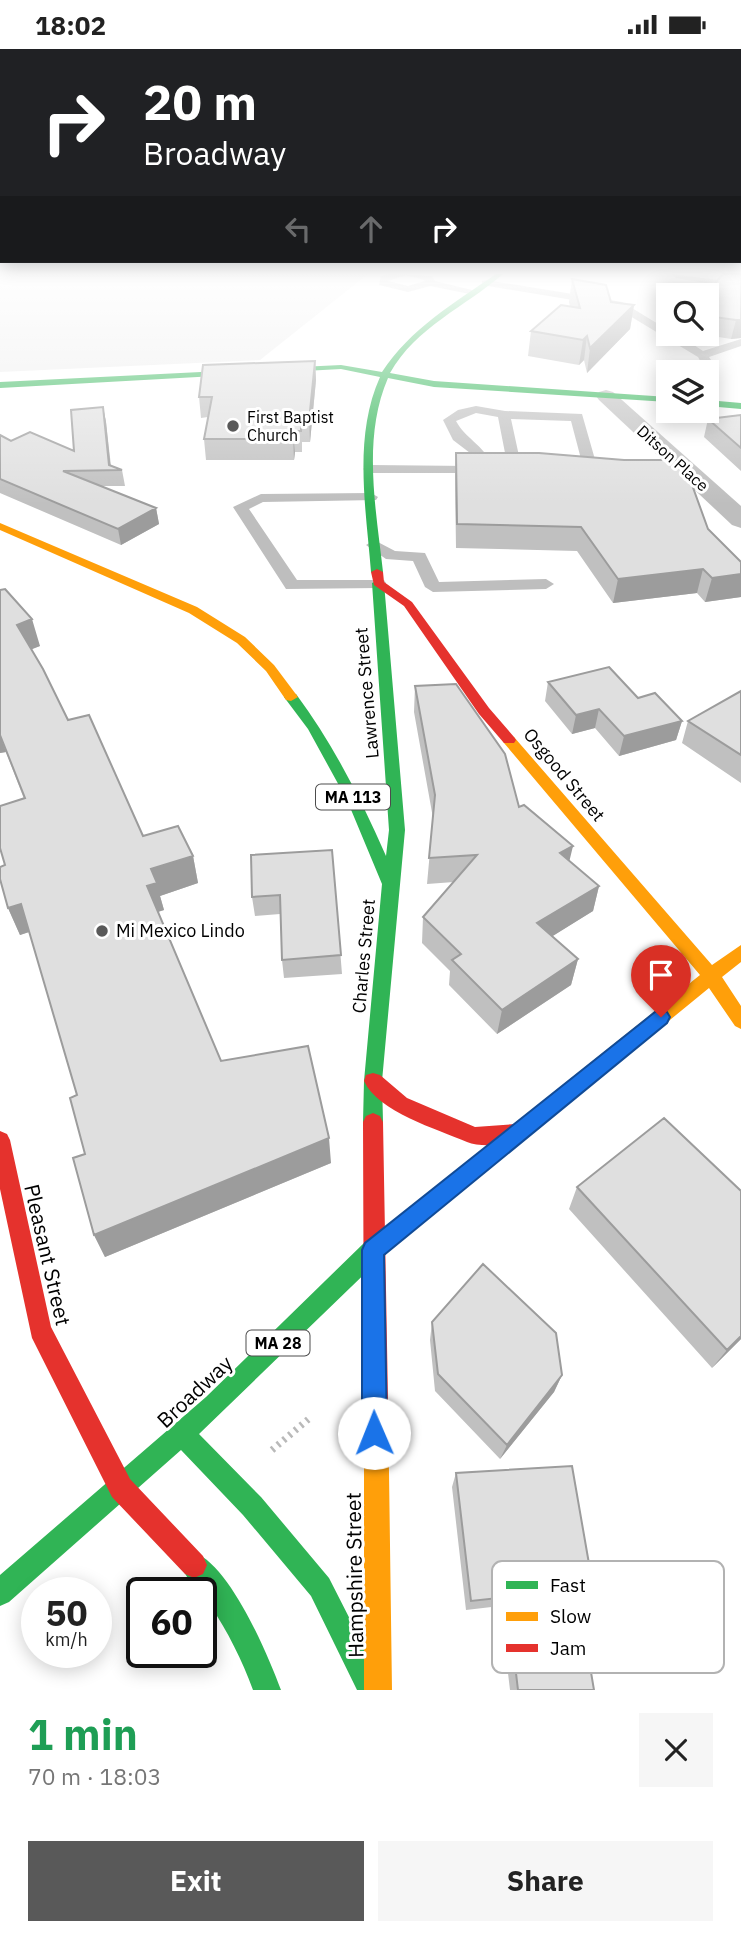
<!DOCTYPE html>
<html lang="en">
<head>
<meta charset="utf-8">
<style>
  body { margin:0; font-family:"IBM Plex Sans",sans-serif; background:#f6f6f6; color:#222; height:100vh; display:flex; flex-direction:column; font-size:26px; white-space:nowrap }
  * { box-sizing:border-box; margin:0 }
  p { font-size:23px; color:#767676 }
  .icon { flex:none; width:38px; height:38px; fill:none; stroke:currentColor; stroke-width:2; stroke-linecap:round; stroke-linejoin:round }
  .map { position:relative; height:1641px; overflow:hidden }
  .sheet { display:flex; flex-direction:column; background:#fff; flex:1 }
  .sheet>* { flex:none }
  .top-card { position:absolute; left:0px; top:0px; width:742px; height:214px; box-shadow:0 4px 18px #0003; background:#202124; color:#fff; overflow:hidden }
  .fabs { position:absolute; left:656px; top:234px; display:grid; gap:14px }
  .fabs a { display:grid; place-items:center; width:63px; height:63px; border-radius:0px; background:#fff; box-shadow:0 4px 18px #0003; font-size:35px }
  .speed { position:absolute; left:21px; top:1528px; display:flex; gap:14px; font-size:35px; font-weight:700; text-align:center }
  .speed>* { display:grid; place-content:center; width:91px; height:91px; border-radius:50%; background:#fff; box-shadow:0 4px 18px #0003; line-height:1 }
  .speed small { font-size:18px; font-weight:400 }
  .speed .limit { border:4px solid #111; border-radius:10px; background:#fff; color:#111 }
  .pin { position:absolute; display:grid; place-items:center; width:60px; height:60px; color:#fff; margin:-72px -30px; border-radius:50% 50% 50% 0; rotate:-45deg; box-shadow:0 0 7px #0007 }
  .pin .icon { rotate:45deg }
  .me { position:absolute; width:77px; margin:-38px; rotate:359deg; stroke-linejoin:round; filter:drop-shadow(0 0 5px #0008) }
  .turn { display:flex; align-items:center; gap:24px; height:147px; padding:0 28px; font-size:32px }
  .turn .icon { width:91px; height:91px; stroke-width:2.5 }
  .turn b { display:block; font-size:49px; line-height:60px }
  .lanes { display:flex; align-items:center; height:66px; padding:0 28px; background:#0003; justify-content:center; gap:35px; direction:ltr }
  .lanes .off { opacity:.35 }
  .round { display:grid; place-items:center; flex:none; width:74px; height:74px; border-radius:0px; background:#f6f6f6 }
  .overview { display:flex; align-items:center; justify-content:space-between; height:119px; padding:0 28px }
  h1 { font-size:42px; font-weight:700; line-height:52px; color:#1e9e55 }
  .cta { display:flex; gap:14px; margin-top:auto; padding:14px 28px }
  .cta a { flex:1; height:80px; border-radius:0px; background:#595959; color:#fff; font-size:28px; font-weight:700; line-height:80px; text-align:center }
  .cta a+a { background:#f6f6f6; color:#222 }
  .status { display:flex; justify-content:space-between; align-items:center; height:49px; padding:0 35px; background:#fff; direction:ltr }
  .status svg { height:19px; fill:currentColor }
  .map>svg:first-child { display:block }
</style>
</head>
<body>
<div class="status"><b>18:02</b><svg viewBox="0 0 49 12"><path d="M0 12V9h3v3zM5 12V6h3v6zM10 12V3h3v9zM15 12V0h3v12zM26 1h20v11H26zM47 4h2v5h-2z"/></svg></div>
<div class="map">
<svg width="741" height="1641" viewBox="0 0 741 1641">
  <rect width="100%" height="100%" fill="#fff"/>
  <path fill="#ececec" d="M0 225H368L260 311 0 323Z"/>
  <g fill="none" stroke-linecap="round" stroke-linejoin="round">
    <path stroke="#b9b9b9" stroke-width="7" stroke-dasharray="2.5 5" stroke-linecap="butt" d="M272 1401 311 1368"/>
    <path fill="#bebebe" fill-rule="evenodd" d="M390 225 432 227 435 232 480 243 475 246 430 237 408 243 379 236 381 227ZM406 226 424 231 425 232 408 237 388 232Z
      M672 225 741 234V240L676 229Z
      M486 231 622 253 668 281V285H677L703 302 741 290V297L709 308 718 321 713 338 707 342V324L698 308 615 258 482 236V232Z
      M476 357 505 362 582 365 596 414C588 421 566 421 558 414L565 410H581L571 372 511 370 519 407 543 419 536 423 506 409 498 368 476 364 456 372C465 389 483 396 491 414L478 424H370L363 420 370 416 470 417 477 413 474 407 453 391 443 371 458 361Z
      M371 444 378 448 376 451 263 453 249 460 297 531H384L386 534 384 537 378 539 286 540 233 458 261 445Z
      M374 491 395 502 425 504 439 533 546 530 554 535 546 540 433 543 425 538 413 512 386 510 366 496Z"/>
    <path fill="#bebebe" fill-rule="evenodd" d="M606 341 613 343 741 457V479L732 476 599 351 596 347 599 343Z"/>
    <path fill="#30b455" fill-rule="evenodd" d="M496 225H503C465 258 416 278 390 324L434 332 668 348V353L434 338 388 329C362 389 376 460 383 523L377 526 371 523C366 459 353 388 380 328L341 320 0 339V333L341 316 382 323C410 280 454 254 496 225Z
      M707 351 741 354V360L707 357Z
      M378 531 384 534 405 781 382 1032 383 1073 380 1079 373 1082 366 1079 363 1073 364 1032 382 835 347 751 308 680 284 648 291 644 296 645C333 695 361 750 386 807L389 781 372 534Z
      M421 1152 428 1155 431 1162 428 1169 381 1209 199 1385 261 1448 329 1529 386 1641H357L311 1547 243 1466 181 1401 9 1553 0 1557V1526L206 1348 365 1193 414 1155Z
      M194 1503C231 1518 267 1604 281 1641H253C242 1611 228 1583 210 1556 200 1543 187 1532 181 1516L185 1507Z"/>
    <path fill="#ff9f0a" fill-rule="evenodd" d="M0 474 197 558 245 588 274 616 298 648 291 652 286 651 266 622 237 594 189 564 0 481Z
      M509 687 514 688 712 916 741 896V913L722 928 741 957V980L735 977 709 939 428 1169 421 1172 414 1169 411 1162 414 1155 700 926 504 694 502 691Z
      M376 1339 384 1343 388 1351 392 1641H364V1351L368 1343Z"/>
    <path fill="#e5322d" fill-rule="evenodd" d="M377 520 383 523 384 533 412 553 489 659 514 688 516 691 514 694H504L479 665 404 557 374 536 371 523Z
      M373 1024 380 1026 407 1049 475 1078 516 1075 523 1078 526 1084 523 1090C509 1096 481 1099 467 1093 437 1080 378 1063 364 1032L366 1026Z
      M373 1064 380 1067 383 1073 388 1351 384 1359 376 1363 368 1359 364 1351 363 1073 366 1067Z
      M0 1082 7 1085 10 1091 51 1278 130 1430 203 1507 207 1516 203 1525 194 1529 185 1525 112 1448 32 1289 0 1140Z"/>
  </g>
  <path fill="#c0c0c0" d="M741 225V289L731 290 700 285H707V247Z
    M572 230 611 253 634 256 630 280 587 324 584 311 579 316 528 307 531 282 570 258 569 253Z
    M315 312 316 331 310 393H302V403H295L294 411H206L204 390 208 368 201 369 199 348Z
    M103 358 106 373 111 417 122 421 125 437H101L156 459 159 475 121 496 0 444V386L11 392 74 402Z
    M741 366V422L704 388 708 370Z
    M456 404 708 480 741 513V548L705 553 697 544 613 554 577 502 456 499 455 427Z
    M0 541 40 597 31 600 68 671 143 787 193 807 198 834 160 847 164 861 158 863 221 1012 331 1114 105 1208 94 1186 77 1046 29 883 20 886 8 859 5 816 24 750 6 703 0 704Z
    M548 633 638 649 682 672 676 691 619 707 595 679 572 685 545 652Z
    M415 637 519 758 570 812 599 837 593 862 552 887 578 910 571 936 497 985 449 936 450 922 422 894 423 868 454 833 427 835 433 769 414 663Z
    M741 642V734L682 694 688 672Z
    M332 801 342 925 284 929 282 911 280 865 255 867 252 848Z
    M577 1138 741 1290 712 1319 569 1160Z
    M432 1273 562 1326 554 1343 500 1410 435 1342 430 1291Z
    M456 1424 592 1532 581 1541 577 1542 594 1641H510L500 1557 466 1561 452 1438Z"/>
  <path fill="#9c9c9c" d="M634 256 630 280 587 324 590 299Z
    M736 271H741V289L731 290Z
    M587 287 584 311 579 316 583 291Z
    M315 312 316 331 310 393 309 372Z
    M103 358 106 373 111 422H110Z
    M293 382 295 403 294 411 293 390Z
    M156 459 159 475 121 496 118 480Z
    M703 520 697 544 613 554 618 530Z
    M741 525V548L705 553 712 529Z
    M32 570 40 597 25 603 17 576Z
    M599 660 595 679 572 685 576 666Z
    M682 672 676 691 619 707 624 687Z
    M0 687 6 703 0 704Z
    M573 797 567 822 560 804Z
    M193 807 198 834 160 847 164 861 154 864 147 837 151 820Z
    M599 837 593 862 532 900 537 874Z
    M21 855 32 882 20 886 8 859Z
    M578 910 571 936 497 985 502 961Z
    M329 1089 331 1114 105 1208 94 1186Z
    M741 1287V1290L712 1319 727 1301Z
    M562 1326 554 1343 500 1410 507 1396Z"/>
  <path fill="#dfdfdf" stroke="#9c9c9c" stroke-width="2" d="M723 225H741V271H736L707 267V247H704Z
    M572 230 606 236 611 253 634 256 590 299 587 287 583 291 531 282 561 256 580 259Z
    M315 312 309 372H301V382H293V390H204L212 348H199L203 316Z
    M103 358 109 416 122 421 63 422 156 459 118 480 0 430V386L11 392 30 383 74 402 71 361Z
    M741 366V399L708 370Z
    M456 404H539L624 411H683L708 480 741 513V525L712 529 703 520 618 530 581 478 457 475Z
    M5 540 32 570 17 576 43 620 68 671 89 666 143 787 178 777 193 807 151 820 157 834 147 837 221 1012 308 997 329 1089 94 1186 73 1109 85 1105 70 1049 77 1046 21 855 8 859 0 830V818L5 816 0 799V757L25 749 0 686V541Z
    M609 618 638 649 655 644 682 672 624 687 599 660 576 666 548 633Z
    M456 635 505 705 519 758 524 756 573 797 560 804 599 837 537 874 578 910 502 961 452 911 461 905 423 868 477 806 429 809 435 746 415 637Z
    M741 642V706L688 672Z
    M332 801 341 906 282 911 280 846 252 848 251 806Z
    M664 1069 741 1142V1287L727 1301 577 1138Z
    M483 1215 556 1284 562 1326 507 1396 438 1325 432 1273Z
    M572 1417 592 1532 576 1534 594 1641H518L507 1548 471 1552 456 1424Z"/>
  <linearGradient id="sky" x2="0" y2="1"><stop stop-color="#97b8d8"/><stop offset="0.49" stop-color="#fff"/><stop offset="1" stop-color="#fff" stop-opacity="0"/></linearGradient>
  <rect width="741" height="455" fill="url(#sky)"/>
  <path fill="#1a73e8" stroke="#114b97" stroke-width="2" d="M661 961 667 963 670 968 667 974 384 1206 387 1384 383 1392 374 1396 366 1392 362 1384V1201L365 1194 655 963Z"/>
  <g fill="#595959" stroke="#fff" stroke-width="2.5">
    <circle cx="233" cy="377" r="7"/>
    <circle cx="102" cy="882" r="7"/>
  </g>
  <g text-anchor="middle" stroke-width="6" stroke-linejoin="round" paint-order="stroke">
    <g font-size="16" fill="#000" stroke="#fff" text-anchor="start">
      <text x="247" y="374">First Baptist<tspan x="247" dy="18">Church</tspan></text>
    </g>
    <g font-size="16" fill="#000" stroke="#fff">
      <text transform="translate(673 409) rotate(42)" y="6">Ditson Place</text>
    </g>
    <g fill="#fff" stroke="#4c4c4c" stroke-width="2">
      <rect x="316" y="735.5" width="74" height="25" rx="5"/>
      <rect x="246.5" y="1281.5" width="63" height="25" rx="5"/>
    </g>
    <g font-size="16" font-weight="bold" fill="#000">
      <text x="353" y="754">MA 113</text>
      <text x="278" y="1300">MA 28</text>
    </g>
    <g font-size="18" fill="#000" stroke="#fff">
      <text transform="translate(367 644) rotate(-95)" y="6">Lawrence Street</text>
      <text transform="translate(564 726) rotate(50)" y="6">Osgood Street</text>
      <text transform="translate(364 907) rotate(-85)" y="6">Charles Street</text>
    </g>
    <g font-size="18" fill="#000" stroke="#fff" text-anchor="start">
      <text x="116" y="888">Mi Mexico Lindo</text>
    </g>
    <g font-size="21" fill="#000" stroke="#fff">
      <text transform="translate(47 1206) rotate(77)" y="7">Pleasant Street</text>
      <text transform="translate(195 1343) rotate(-43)" y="7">Broadway</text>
      <text transform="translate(355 1526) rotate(-91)" y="7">Hampshire Street</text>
    </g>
  </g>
  <rect x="492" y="1512" width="232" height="112" rx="10" fill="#fff" stroke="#b2b2b2" stroke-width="2"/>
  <rect x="506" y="1532" width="32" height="8" fill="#30b455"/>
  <rect x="506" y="1563" width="32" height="9" fill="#ff9f0a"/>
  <rect x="506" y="1595" width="32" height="8" fill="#e5322d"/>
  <g font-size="19" fill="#000">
    <text x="550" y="1543">Fast</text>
    <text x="550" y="1574">Slow</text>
    <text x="550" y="1606">Jam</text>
  </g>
</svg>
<div class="fabs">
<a><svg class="icon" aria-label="search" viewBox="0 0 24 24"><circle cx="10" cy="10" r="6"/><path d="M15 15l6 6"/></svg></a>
<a><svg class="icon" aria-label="layers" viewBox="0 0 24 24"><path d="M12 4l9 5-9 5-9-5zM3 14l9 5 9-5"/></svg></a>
</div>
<div class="speed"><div>50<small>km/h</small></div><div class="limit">60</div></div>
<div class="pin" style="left:661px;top:968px;background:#d93025"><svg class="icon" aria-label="arrive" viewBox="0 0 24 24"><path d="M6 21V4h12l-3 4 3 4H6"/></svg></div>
<svg class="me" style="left:374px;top:1384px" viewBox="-20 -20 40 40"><circle r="19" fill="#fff"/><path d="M0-13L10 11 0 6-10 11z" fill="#1a73e8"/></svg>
<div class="top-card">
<div class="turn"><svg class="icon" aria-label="right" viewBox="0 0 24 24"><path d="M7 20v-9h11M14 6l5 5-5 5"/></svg><div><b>20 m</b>Broadway</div></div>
<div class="lanes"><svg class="icon off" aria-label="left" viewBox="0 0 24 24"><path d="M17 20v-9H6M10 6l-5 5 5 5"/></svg><svg class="icon off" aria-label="ahead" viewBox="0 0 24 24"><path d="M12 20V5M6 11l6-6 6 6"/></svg><svg class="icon" aria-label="right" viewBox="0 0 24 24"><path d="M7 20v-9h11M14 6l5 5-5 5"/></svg></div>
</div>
</div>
<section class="sheet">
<div class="overview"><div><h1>1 min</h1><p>70 m · 18:03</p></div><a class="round"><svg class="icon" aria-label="close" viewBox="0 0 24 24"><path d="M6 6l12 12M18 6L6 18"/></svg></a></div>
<div class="cta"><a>Exit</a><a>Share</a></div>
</section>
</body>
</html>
